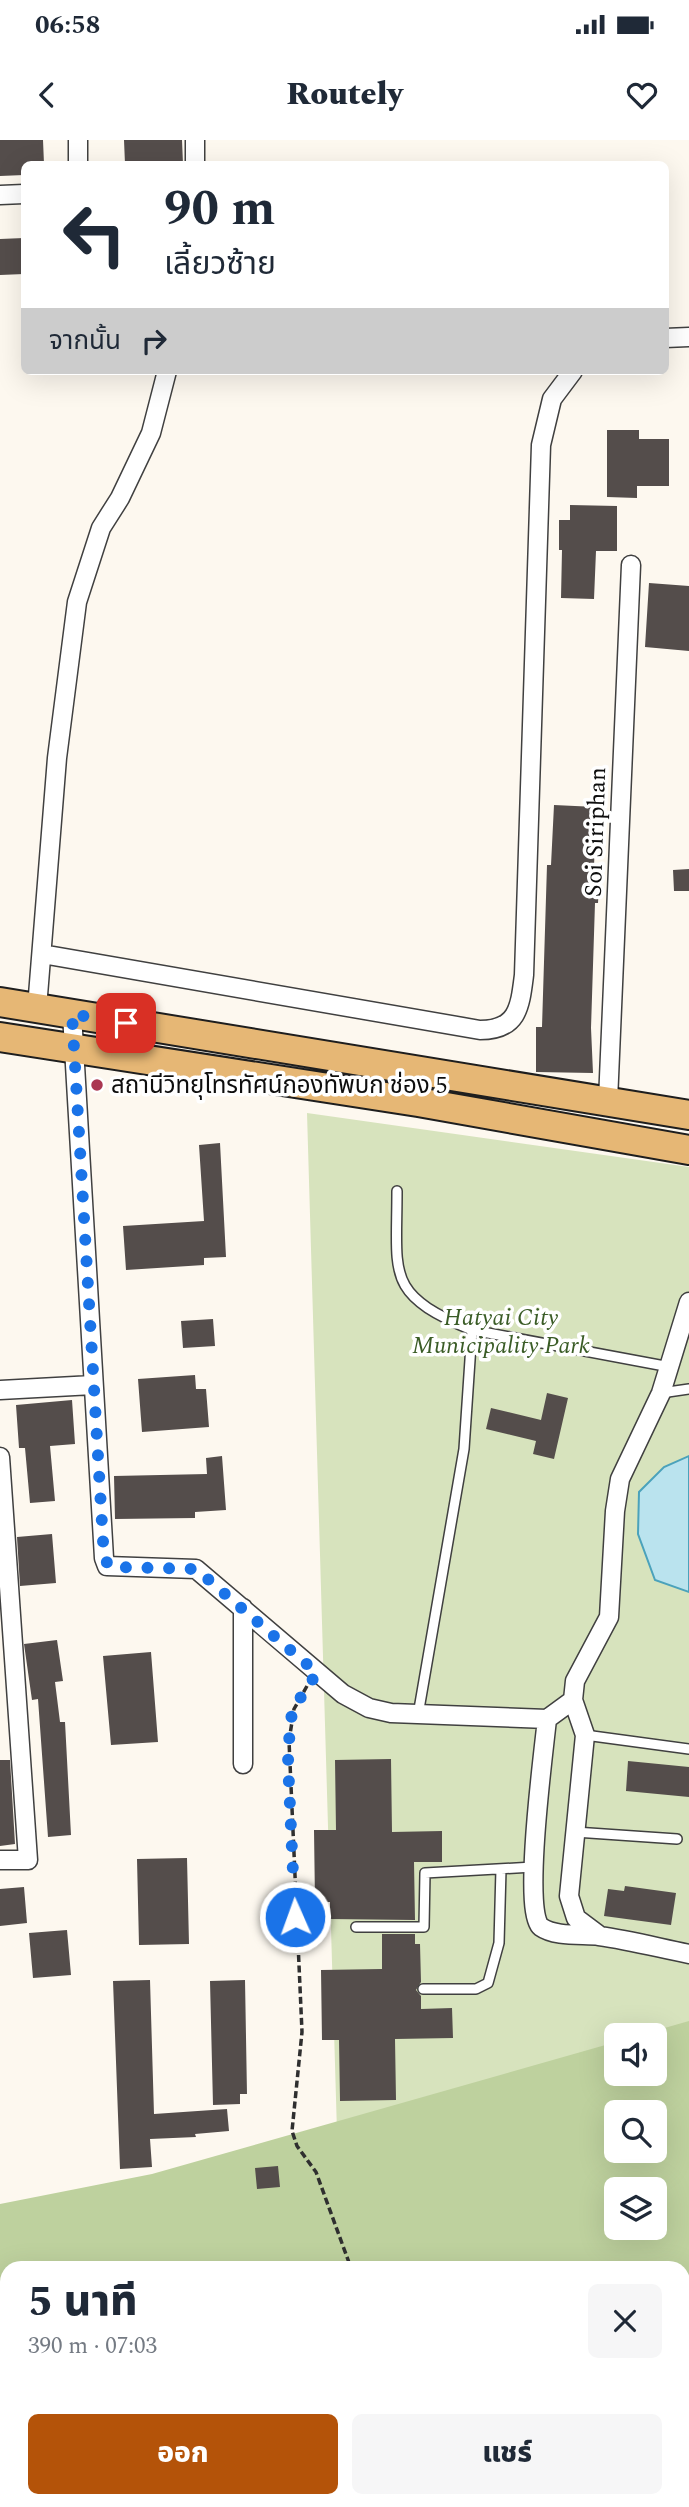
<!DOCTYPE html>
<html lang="th">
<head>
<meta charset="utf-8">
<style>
  body { margin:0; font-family:Spectral,"Noto Sans Thai",serif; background:#f6f6f7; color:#1f2937; height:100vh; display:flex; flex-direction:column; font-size:26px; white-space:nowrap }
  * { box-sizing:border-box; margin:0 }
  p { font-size:23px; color:#747a83 }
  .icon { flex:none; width:38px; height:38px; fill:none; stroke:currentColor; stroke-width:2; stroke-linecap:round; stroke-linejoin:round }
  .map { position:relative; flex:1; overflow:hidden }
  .panel { position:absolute; left:0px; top:2121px; width:690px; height:247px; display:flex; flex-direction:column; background:#fff; border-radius:21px 21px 0 0; box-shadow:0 7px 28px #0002 }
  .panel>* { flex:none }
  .hud { position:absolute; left:21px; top:21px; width:648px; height:214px; border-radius:10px; box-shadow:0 7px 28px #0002; background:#fff; color:#1f2937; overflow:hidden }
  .controls { position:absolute; left:604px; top:1883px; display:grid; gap:14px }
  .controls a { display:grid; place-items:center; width:63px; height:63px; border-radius:10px; background:#fff; box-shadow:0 7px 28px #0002; font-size:35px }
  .pin { position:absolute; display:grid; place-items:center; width:60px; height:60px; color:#fff; margin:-30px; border-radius:14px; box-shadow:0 4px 10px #0006 }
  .me { position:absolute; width:77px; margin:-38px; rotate:358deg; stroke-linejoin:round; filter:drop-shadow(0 0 5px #0008) }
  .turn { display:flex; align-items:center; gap:24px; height:147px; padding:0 28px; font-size:32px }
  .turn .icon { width:91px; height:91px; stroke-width:2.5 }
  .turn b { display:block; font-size:49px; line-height:60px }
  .then { display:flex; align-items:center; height:66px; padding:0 28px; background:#0003; gap:14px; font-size:26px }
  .round { display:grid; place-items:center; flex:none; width:74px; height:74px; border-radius:10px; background:#f6f6f7 }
  .summary { display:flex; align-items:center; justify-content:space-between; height:119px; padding:0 28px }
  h1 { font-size:42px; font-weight:800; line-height:52px }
  .primary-button { display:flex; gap:14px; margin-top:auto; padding:14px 28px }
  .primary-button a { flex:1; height:80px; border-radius:10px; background:#b45309; color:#fff; font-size:28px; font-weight:800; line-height:80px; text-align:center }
  .primary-button a+a { background:#f6f6f7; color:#1f2937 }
  .status { display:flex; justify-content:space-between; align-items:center; height:49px; padding:0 35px; background:#fff; direction:ltr }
  .status svg { height:19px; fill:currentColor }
  header { display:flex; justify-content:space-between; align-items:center; height:91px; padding:0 28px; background:#fff; font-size:32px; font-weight:800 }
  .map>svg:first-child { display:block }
</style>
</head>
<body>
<div class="status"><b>06:58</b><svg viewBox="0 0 49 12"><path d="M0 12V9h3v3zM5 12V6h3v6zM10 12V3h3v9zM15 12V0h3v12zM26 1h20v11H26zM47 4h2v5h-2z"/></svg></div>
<header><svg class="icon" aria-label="back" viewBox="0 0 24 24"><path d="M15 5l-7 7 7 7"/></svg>Routely<svg class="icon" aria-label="heart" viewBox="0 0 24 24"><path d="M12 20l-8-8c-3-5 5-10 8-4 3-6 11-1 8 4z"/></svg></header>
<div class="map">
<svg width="689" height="2367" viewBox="0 0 689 2367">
  <rect width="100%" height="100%" fill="#fdf8ef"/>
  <path fill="#d7e3bd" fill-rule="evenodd" d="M307 973 689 1027V2367L348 2361H682V2128H341ZM616 1895H654V1934H616ZM616 1972H654V2011H616ZM616 2049H654V2088H616Z"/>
  <path fill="#bed19e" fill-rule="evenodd" d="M689 1881V2367H0V2064L152 2034 616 1902V1934H654V1895H640ZM616 1972H654V2011H616ZM616 2049H654V2088H616ZM7 2128H682V2361H7Z"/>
  <path fill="#bae3ee" stroke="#4ba2bb" stroke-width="2" d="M689 1316V1452L655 1440 638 1394 639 1352 664 1327Z"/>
  <path fill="#544d4b" d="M0 0H43L44 24H24V35L0 36Z
    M124 0H182L183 24H125Z
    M24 98V134L0 135V99Z
    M607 290H639V299H669V346H637V358L607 357Z
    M570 365 617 366V411H596L594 459 561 458 562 410H559V380H570Z
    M649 443 689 446V511L645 507Z
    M554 665 596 667 594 727H600L598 763H595L591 888 593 933 536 932V887H542L547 725H551Z
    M689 729V751H674L673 730Z
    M220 1003 226 1117 204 1118V1125L126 1130 123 1086 204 1081 199 1005Z
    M213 1179 215 1206 183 1208 181 1181Z
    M195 1235 196 1249H206L209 1287 142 1292 138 1239Z
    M547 1253 568 1258 554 1319 533 1314 536 1301 486 1289 491 1268 541 1280Z
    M72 1260 75 1304 50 1306 55 1361 30 1363 25 1308H19L16 1265Z
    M222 1316 226 1370 195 1372V1378L115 1379 114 1336 207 1334 206 1318Z
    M52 1394 56 1443 20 1446 17 1397Z
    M57 1500 63 1541 55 1542 60 1582H65L71 1695 48 1697 38 1559 32 1560 24 1504Z
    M151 1512 158 1602 111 1605 103 1516Z
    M391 1619 392 1692 442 1691V1722H414L415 1780 330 1779V1762H315L314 1690H336L335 1620Z
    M0 1620H10L15 1704 0 1706Z
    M628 1621 689 1627V1657L626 1651Z
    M187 1718 189 1804 139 1805 137 1719Z
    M625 1746 676 1753 671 1785 604 1776 608 1749 624 1751Z
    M24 1747 27 1783 0 1786V1749Z
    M67 1790 71 1835 33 1838 29 1793Z
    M382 1794H415V1804H420L421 1842 416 1850 421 1856V1869L452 1868 453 1898 395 1899 396 1960 340 1961 339 1900H322L321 1830 382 1829Z
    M150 1840 154 1974 227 1969 229 1991 195 1994 196 1997 150 1999 152 2027 120 2029 113 1841Z
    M245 1840 247 1954H240V1964L213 1965 210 1841Z
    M278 2026 280 2047 257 2049 255 2028Z"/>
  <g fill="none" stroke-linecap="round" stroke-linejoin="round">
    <defs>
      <path id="service" d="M397 1051C397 1136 385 1154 472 1190
        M661 1253 689 1249
        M418 1575 464 1309 472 1190 670 1227
        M585 1595 689 1609
        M575 1692 677 1699
        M356 1787H424L425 1733 533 1727
        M423 1849H476L488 1843 499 1803 501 1729"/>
      <path id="minor" d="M78 0V24
        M195 24V0
        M0 55 24 54
        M665 198 689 197
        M42 814 480 890C518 890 520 867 524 835L541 305 552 259 573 231
        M37 868 57 618 77 462 101 388 120 358 151 293 167 231
        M72 874 104 1418 107 1426 196 1429 343 1554 369 1568 391 1573 547 1579
        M608 961 631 425
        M0 1250 93 1245
        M0 1317 28 1720H0
        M573 1560 547 1579C544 1609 522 1773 541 1787 555 1797 583 1794 599 1796 629 1800 659 1808 689 1814
        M243 1624V1468
        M600 1796 576 1778 569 1756 585 1595 573 1560 575 1541 609 1477 615 1371 620 1339 661 1253 689 1162"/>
      <path id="primary" d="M0 862 689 975
        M0 897 418 962 689 1010"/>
    </defs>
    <use href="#service" stroke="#404040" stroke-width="12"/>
    <use href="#minor" stroke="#404040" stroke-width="21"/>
    <use href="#primary" stroke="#1e1e1e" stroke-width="32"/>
    <path stroke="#2f2f2f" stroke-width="3.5" stroke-dasharray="7 3.5" stroke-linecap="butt" d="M307 1546 294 1569 289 1601 302 1892 292 1991 297 2006 316 2032 351 2128
      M682 2250 689 2249
      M457 2361 461 2367
      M565 2367 566 2361"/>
    <use href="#service" stroke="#fff" stroke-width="9"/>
    <use href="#minor" stroke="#fff" stroke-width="18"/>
    <use href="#primary" stroke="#e6b775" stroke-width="28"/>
  </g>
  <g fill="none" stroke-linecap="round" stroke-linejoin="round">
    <path stroke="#1a73e8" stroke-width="12" stroke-dasharray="0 21.6" d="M126 883 72 874 104 1418 110 1427 196 1429 317 1533 293 1569 290 1584 288 1622 295 1777"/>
  </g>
  <circle fill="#aa3751" stroke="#fff" stroke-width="2.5" cx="97" cy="945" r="7"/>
  <g text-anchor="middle" stroke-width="7" stroke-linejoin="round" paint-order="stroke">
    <g font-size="24" fill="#0d0d0d" stroke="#fff">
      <text transform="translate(595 692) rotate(-88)" y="8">Soi Siriphan</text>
    </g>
    <g font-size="24" fill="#0d0d0d" stroke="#fff" text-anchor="start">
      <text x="111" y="953">สถานีวิทยุโทรทัศน์กองทัพบก ช่อง 5</text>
    </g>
    <g font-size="24" font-style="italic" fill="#3a5c26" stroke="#fff">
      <text x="501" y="1185">Hatyai City<tspan x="501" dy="28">Municipality Park</tspan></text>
    </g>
  </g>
</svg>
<div class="controls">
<a><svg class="icon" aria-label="sound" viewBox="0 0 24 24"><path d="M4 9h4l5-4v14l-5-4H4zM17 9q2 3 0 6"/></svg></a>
<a><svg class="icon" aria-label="search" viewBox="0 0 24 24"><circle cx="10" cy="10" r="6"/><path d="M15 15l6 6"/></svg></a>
<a><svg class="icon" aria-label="layers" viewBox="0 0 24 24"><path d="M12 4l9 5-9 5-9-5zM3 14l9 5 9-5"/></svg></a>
</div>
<div class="pin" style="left:126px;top:883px;background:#d93025"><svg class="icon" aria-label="arrive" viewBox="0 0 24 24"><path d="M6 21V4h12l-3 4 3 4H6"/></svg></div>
<svg class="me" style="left:295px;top:1777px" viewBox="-20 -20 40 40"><circle r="17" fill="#1a73e8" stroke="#fff" stroke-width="3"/><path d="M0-11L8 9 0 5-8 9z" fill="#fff"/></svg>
<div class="hud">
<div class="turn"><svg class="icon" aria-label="left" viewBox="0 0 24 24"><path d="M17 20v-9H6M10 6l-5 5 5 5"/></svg><div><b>90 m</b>เลี้ยวซ้าย</div></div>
<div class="then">จากนั้น<svg class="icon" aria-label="right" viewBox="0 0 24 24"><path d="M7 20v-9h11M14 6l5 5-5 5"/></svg></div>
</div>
<section class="panel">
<div class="summary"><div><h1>5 นาที</h1><p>390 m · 07:03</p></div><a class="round"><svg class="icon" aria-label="close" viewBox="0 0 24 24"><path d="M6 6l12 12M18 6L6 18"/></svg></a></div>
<div class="primary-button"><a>ออก</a><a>แชร์</a></div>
</section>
</div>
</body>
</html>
